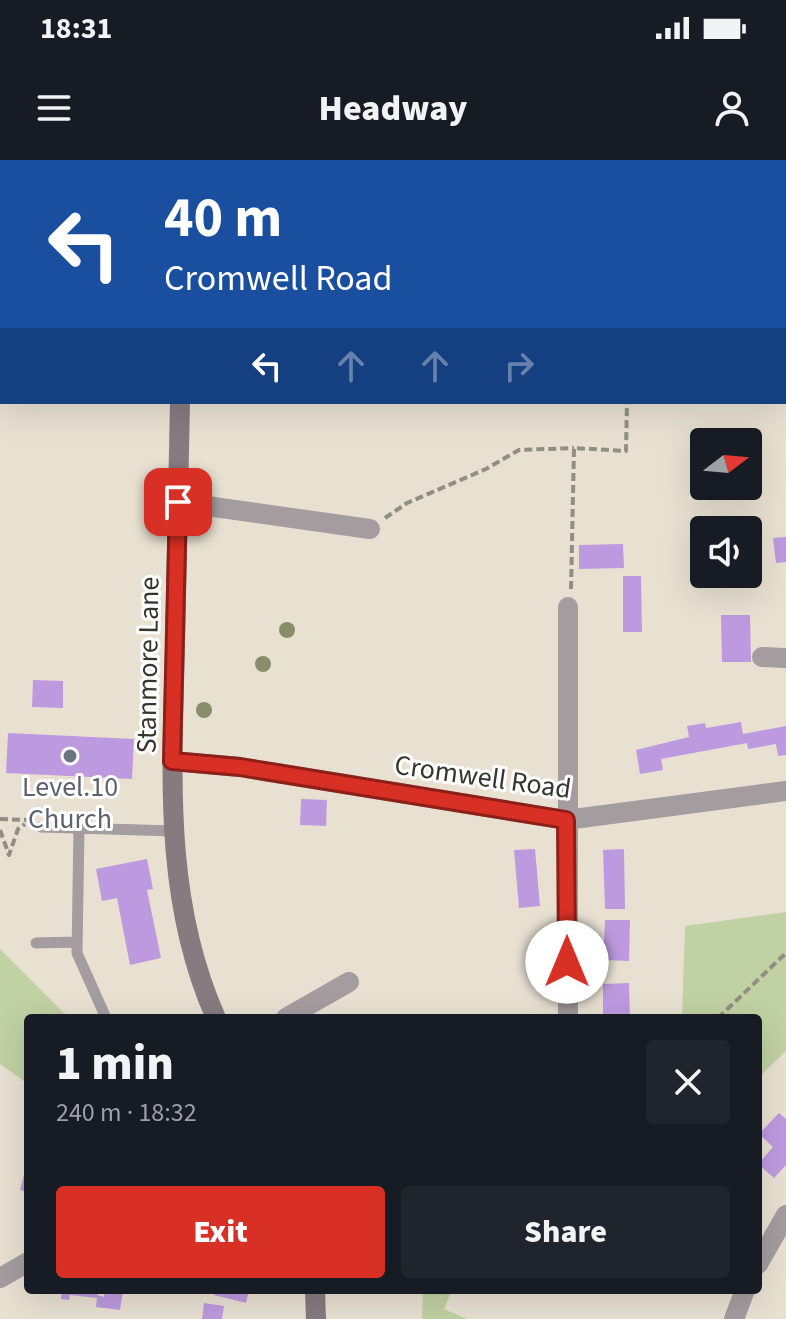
<!DOCTYPE html>
<html lang="en">
<head>
<meta charset="utf-8">
<style>
  body { margin:0; font-family:"Source Sans 3",sans-serif; background:#20242c; color:#f1f3f6; height:100vh; display:flex; flex-direction:column; font-size:30px; white-space:nowrap }
  * { box-sizing:border-box; margin:0 }
  p { font-size:26px; color:#9ea1a6 }
  .icon { flex:none; width:44px; height:44px; fill:none; stroke:currentColor; stroke-width:2; stroke-linecap:round; stroke-linejoin:round }
  .map { position:relative; flex:1; overflow:hidden }
  .drawer { position:absolute; left:24px; top:854px; width:738px; height:280px; display:flex; flex-direction:column; background:#171b24; border-radius:8px; box-shadow:0 8px 32px #0002 }
  .drawer>* { flex:none }
  .banner { position:absolute; left:0px; top:0px; width:786px; height:244px; box-shadow:0 8px 32px #0002; background:#1a4fa0; color:#fff; overflow:hidden }
  .needle { width:52px; rotate:74deg }
  .buttons { position:absolute; left:690px; top:268px; display:grid; gap:16px }
  .buttons a { display:grid; place-items:center; width:72px; height:72px; border-radius:8px; background:#171b24; box-shadow:0 8px 32px #0002; font-size:40px }
  .pin { position:absolute; display:grid; place-items:center; width:68px; height:68px; color:#fff; margin:-34px; border-radius:16px; box-shadow:0 4px 12px #0006 }
  .me { position:absolute; width:88px; margin:-44px; rotate:0deg; stroke-linejoin:round; filter:drop-shadow(0 0 6px #0008) }
  .turn { display:flex; align-items:center; gap:28px; height:168px; padding:0 32px; font-size:36px }
  .turn .icon { width:104px; height:104px; stroke-width:2.5 }
  .turn b { display:block; font-size:56px; line-height:68px }
  .lanes { display:flex; align-items:center; height:76px; padding:0 32px; background:#0003; justify-content:center; gap:40px; direction:ltr }
  .lanes .off { opacity:.35 }
  .round { display:grid; place-items:center; flex:none; width:84px; height:84px; border-radius:8px; background:#20242c }
  .headline { display:flex; align-items:center; justify-content:space-between; height:136px; padding:0 32px }
  h1 { font-size:48px; font-weight:800; line-height:60px }
  .primary-button { display:flex; gap:16px; margin-top:auto; padding:16px 32px }
  .primary-button a { flex:1; height:92px; border-radius:8px; background:#d93025; color:#fff; font-size:32px; font-weight:800; line-height:92px; text-align:center }
  .primary-button a+a { background:#20242c; color:#f1f3f6 }
  .status { display:flex; justify-content:space-between; align-items:center; height:56px; padding:0 40px; background:#171b24; direction:ltr }
  .status svg { height:22px; fill:currentColor }
  header { display:flex; justify-content:space-between; align-items:center; height:104px; padding:0 32px; background:#171b24; font-size:36px; font-weight:800 }
  .map>svg:first-child { display:block }
</style>
</head>
<body>
<div class="status"><b>18:31</b><svg viewBox="0 0 49 12"><path d="M0 12V9h3v3zM5 12V6h3v6zM10 12V3h3v9zM15 12V0h3v12zM26 1h20v11H26zM47 4h2v5h-2z"/></svg></div>
<header><svg class="icon" aria-label="menu" viewBox="0 0 24 24"><path d="M4 6h16M4 12h16M4 18h16"/></svg>Headway<svg class="icon" aria-label="person" viewBox="0 0 24 24"><circle cx="12" cy="8" r="4"/><path d="M4 21q1-7 8-7t8 7"/></svg></header>
<div class="map">
<svg width="786" height="1159" viewBox="0 0 786 1159">
  <rect width="100%" height="100%" fill="#e8e1d2"/>
  <path fill="#c0d1a3" d="M786 752V891L758 918V858H682L685 766Z
    M0 789 69 858H28V924L0 904Z
    M423 1130H452L444 1149 467 1159H422Z"/>
  <path fill="#bd9adf" d="M786 377V402L776 403 773 378Z
    M623 384 624 408 579 409V385Z
    M623 416H641L642 472H623Z
    M721 455H750L751 502H722Z
    M33 520 63 521V548L32 547Z
    M741 562 743 574 786 566V595L778 596 776 584 748 589 747 583 661 599 663 610 640 614 636 590 689 577 687 566 705 563 706 568Z
    M8 573 134 579 132 619 6 613Z
    M301 639 327 640 326 666 300 665Z
    M535 689 540 746 519 748 514 690Z
    M624 689 625 749H605L603 690Z
    M147 699 153 729 147 730 161 798 130 805 117 738 102 741 96 709Z
    M605 760H630L629 801 603 800Z
    M629 823 630 858H603V824Z
    M779 953 786 959V1005L774 1018 758 1004 773 987 759 974Z
    M25 1011 28 1012V1032L20 1030Z
    M62 1130H98L97 1135 104 1137 105 1130H123L120 1150 96 1147 97 1138 70 1135 69 1140 61 1139Z
    M215 1130H249L246 1143 214 1135Z
    M204 1143 224 1146 222 1159H202Z"/>
  <g fill="none" stroke-linecap="round" stroke-linejoin="round">
    <path stroke="#938e84" stroke-width="4" stroke-dasharray="8 4" stroke-linecap="butt" d="M738 2 742 0
      M0 20 2 19
      M385 358 407 343 486 309 519 290 574 288
      M571 429 574 288 626 291 627 242
      M0 659 30 660
      M0 670 9 695 18 669 25 664
      M718 858 786 793"/>
    <path stroke="#a49c9e" stroke-width="11" d="M41 667 174 671
      M79 668 77 793 106 858
      M36 783 76 782"/>
    <path stroke="#a49c9e" stroke-width="20" d="M572 0V2
      M178 342 370 369
      M762 497 786 498
      M172 601 240 607 566 660 786 631
      M286 858 349 822
      M568 858V447
      M758 1104 786 1055
      M0 1118 28 1102
      M734 1159 745 1130"/>
    <path stroke="#867b7e" stroke-width="20" d="M181 0V2
      M180 242C178 323 177 405 175 486 172 613 163 740 216 858
      M315 1130 316 1159"/>
  </g>
  <g fill="#888e69">
    <circle cx="287" cy="470" r="8"/>
    <circle cx="263" cy="504" r="8"/>
    <circle cx="204" cy="550" r="8"/>
  </g>
  <g fill="none" stroke-linecap="round" stroke-linejoin="round">
    <defs>
      <path id="route" d="M178 342 172 601 240 607 566 660 567 802"/>
    </defs>
    <use href="#route" stroke="#8d1f18" stroke-width="20"/>
    <use href="#route" stroke="#d93025" stroke-width="14"/>
  </g>
  <circle fill="#6b7280" stroke="#fff" stroke-width="3" cx="70" cy="596" r="8"/>
  <g text-anchor="middle" stroke-width="6" stroke-linejoin="round" paint-order="stroke">
    <g font-size="28" fill="#36342e" stroke="#fff">
      <text transform="translate(147 505) rotate(-89)" y="10">Stanmore Lane</text>
      <text transform="translate(483 616) rotate(8)" y="10">Cromwell Road</text>
    </g>
    <g font-size="28" fill="#5b616d" stroke="#fff">
      <text x="70" y="636">Level.10<tspan x="70" dy="32">Church</tspan></text>
    </g>
  </g>
</svg>
<div class="buttons">
<a><svg class="needle" viewBox="-14 -14 28 28"><path d="M0-13l5 13h-10z" fill="#e53935"/><path d="M0 13l5-13h-10z" fill="#9ea1a6"/></svg></a>
<a><svg class="icon" aria-label="sound" viewBox="0 0 24 24"><path d="M4 9h4l5-4v14l-5-4H4zM17 9q2 3 0 6"/></svg></a>
</div>
<div class="pin" style="left:178px;top:342px;background:#d93025"><svg class="icon" aria-label="arrive" viewBox="0 0 24 24"><path d="M6 21V4h12l-3 4 3 4H6"/></svg></div>
<svg class="me" style="left:567px;top:802px" viewBox="-20 -20 40 40"><circle r="19" fill="#fff"/><path d="M0-13L10 11 0 6-10 11z" fill="#d93025"/></svg>
<div class="banner">
<div class="turn"><svg class="icon" aria-label="left" viewBox="0 0 24 24"><path d="M17 20v-9H6M10 6l-5 5 5 5"/></svg><div><b>40 m</b>Cromwell Road</div></div>
<div class="lanes"><svg class="icon" aria-label="left" viewBox="0 0 24 24"><path d="M17 20v-9H6M10 6l-5 5 5 5"/></svg><svg class="icon off" aria-label="ahead" viewBox="0 0 24 24"><path d="M12 20V5M6 11l6-6 6 6"/></svg><svg class="icon off" aria-label="ahead" viewBox="0 0 24 24"><path d="M12 20V5M6 11l6-6 6 6"/></svg><svg class="icon off" aria-label="right" viewBox="0 0 24 24"><path d="M7 20v-9h11M14 6l5 5-5 5"/></svg></div>
</div>
<section class="drawer">
<div class="headline"><div><h1>1 min</h1><p>240 m · 18:32</p></div><a class="round"><svg class="icon" aria-label="close" viewBox="0 0 24 24"><path d="M6 6l12 12M18 6L6 18"/></svg></a></div>
<div class="primary-button"><a>Exit</a><a>Share</a></div>
</section>
</div>
</body>
</html>
